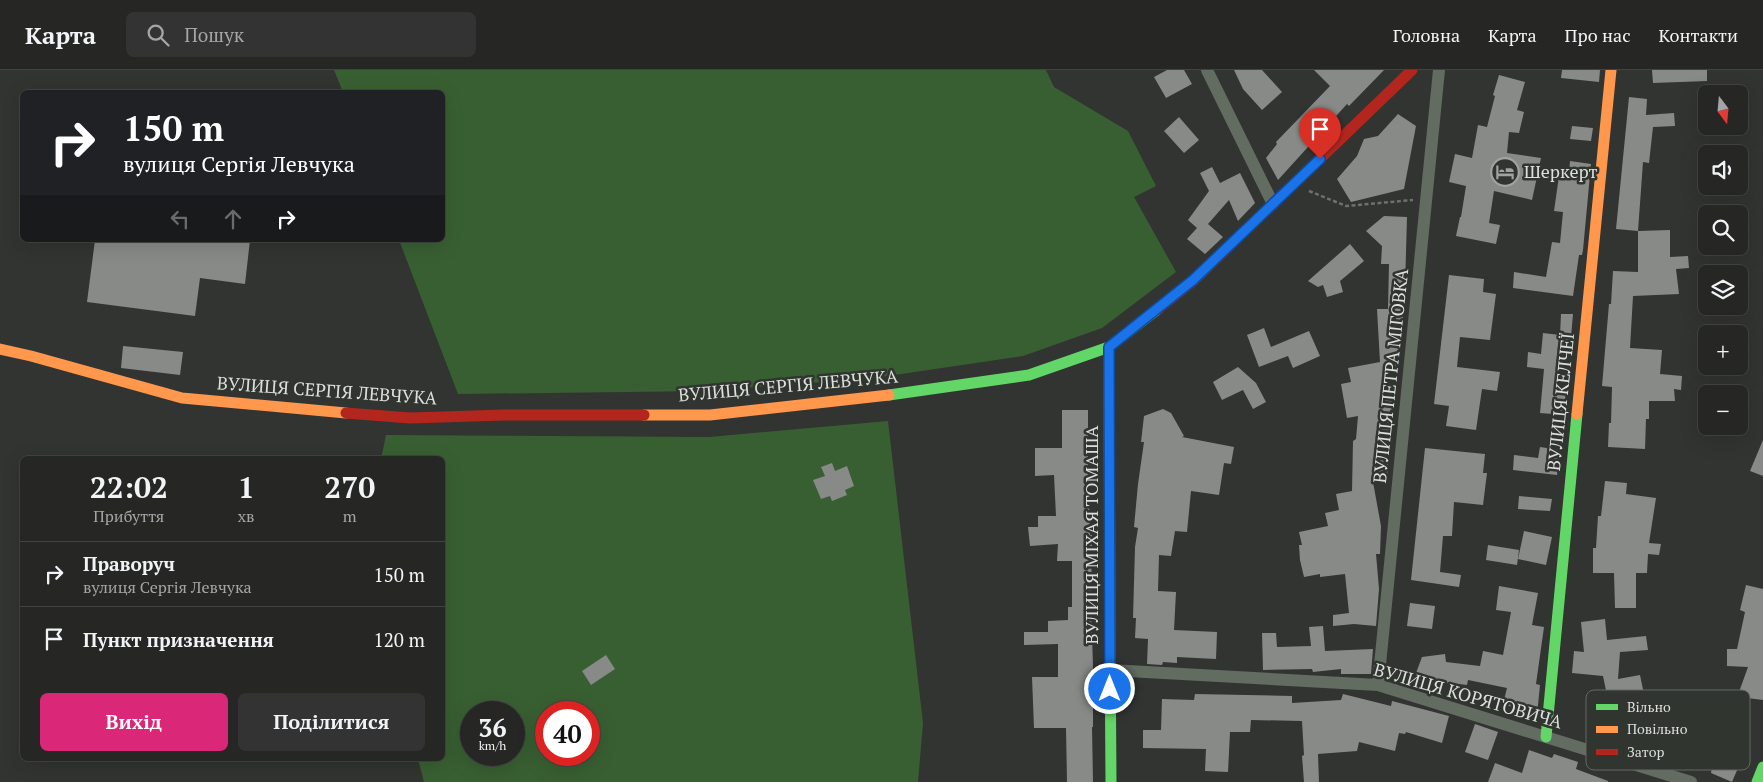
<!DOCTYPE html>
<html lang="uk">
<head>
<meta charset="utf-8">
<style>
  body { margin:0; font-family:"PT Serif",serif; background:#323332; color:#f1f3f6; height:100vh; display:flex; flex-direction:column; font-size:19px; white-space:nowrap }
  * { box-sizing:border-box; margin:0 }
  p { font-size:16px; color:#a4a5a7 }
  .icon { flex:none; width:28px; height:28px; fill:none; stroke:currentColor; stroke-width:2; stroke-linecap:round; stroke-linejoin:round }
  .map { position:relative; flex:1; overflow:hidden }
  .details { position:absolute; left:20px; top:386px; width:425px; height:305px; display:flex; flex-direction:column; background:#262725; border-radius:8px; box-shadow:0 5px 20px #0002,0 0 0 1px #424442 }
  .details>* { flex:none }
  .hud { position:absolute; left:20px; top:20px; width:425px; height:152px; border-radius:8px; box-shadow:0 5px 20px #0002,0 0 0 1px #424442; background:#202124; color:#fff; overflow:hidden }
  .needle { width:32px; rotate:164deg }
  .controls { position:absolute; left:1698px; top:15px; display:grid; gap:10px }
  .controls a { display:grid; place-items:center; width:50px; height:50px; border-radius:8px; background:#262725; box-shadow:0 5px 20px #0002,0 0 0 1px #424442; font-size:25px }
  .speed { position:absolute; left:460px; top:631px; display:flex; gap:10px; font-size:25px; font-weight:700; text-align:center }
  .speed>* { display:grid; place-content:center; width:65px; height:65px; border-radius:50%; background:#262725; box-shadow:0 5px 20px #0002,0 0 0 1px #424442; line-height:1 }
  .speed small { font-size:12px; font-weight:400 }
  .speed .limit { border:8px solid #d22; background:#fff; color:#111 }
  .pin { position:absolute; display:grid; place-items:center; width:42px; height:42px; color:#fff; margin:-51px -21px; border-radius:50% 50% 50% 0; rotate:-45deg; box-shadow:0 0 5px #0007 }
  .pin .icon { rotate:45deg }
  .me { position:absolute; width:55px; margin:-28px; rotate:0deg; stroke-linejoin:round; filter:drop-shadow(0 0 4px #0008) }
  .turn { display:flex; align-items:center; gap:18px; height:105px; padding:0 20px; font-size:22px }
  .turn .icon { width:65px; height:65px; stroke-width:2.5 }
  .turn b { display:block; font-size:35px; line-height:42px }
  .lanes { display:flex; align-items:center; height:48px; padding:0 20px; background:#0003; justify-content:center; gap:25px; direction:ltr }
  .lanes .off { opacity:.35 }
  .eta { display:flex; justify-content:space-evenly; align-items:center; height:85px; text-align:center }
  .eta b { font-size:30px; font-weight:600; line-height:35px }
  .action { display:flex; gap:10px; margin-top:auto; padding:10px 20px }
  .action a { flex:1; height:58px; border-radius:8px; background:#db2777; color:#fff; font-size:20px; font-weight:600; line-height:58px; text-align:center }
  .action a+a { background:#323332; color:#f1f3f6 }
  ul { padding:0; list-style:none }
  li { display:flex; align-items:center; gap:15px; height:65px; padding:0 20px; border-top:1px solid #424442 }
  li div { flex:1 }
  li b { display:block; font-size:19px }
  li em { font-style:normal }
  header { display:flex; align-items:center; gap:30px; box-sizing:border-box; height:70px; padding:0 25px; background:#262725; border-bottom:1px solid #424442 }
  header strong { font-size:24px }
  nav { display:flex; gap:28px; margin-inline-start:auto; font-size:18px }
  .search { width:350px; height:45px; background:#323332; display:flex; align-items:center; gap:12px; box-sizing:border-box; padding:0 18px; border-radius:8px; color:#a4a5a7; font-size:19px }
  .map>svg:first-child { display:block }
</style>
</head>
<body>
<header>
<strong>Карта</strong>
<div class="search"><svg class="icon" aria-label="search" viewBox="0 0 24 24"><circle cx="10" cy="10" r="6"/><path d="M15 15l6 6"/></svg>Пошук</div>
<nav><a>Головна</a><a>Карта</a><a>Про нас</a><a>Контакти</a></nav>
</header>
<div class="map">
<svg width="1763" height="712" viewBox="0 0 1763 712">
  <rect width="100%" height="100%" fill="#323431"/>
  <path fill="#385f32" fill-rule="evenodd" d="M334 0H1046L1054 17 1128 61 1156 116 1134 127 1176 202 1102 258 1023 286 874 308 706 321 458 324 399 170H442V22H343Z
    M888 351 923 653 918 712H424L418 689H442V389H381L386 365 709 367ZM471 642H514V685H471ZM546 642H589V685H546Z"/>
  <path fill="#888a88" d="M1167 0H1184L1192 14 1166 28 1154 7Z
    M1234 0H1262L1282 22 1262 40 1243 19Z
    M1314 0H1384L1349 36 1347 34 1278 110 1266 88 1277 74 1276 72 1330 16Z
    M1562 0H1600L1599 12 1561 8Z
    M1652 0H1707V11L1653 13Z
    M1499 5 1525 12 1517 40 1524 42 1519 63 1509 62 1507 83 1541 88 1532 130 1494 121 1489 153 1500 155 1496 174 1456 166 1460 147H1461L1466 116 1449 112 1455 84 1472 88 1478 55 1487 57 1495 26 1493 25Z
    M1629 27 1647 29 1646 45 1674 43 1675 56 1653 57 1649 93 1643 92 1638 161 1616 159Z
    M1398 44 1416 56 1404 119 1351 132 1337 109 1357 86 1364 69 1378 66Z
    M1179 47 1199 70 1184 83 1164 61Z
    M1572 56 1593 58 1591 71 1570 69Z
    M1570 91 1591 94 1583 180 1582 185H1579L1573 226 1513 218 1514 202 1546 207 1552 172 1560 173 1563 142 1554 141 1560 99 1569 102Z
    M1212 97 1220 113 1240 103 1255 133 1238 151 1229 130 1208 154 1223 167 1205 184 1187 169 1197 158 1188 150 1209 121 1200 103Z
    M1384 146 1407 147 1405 218 1401 217 1404 264H1399L1400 302H1387L1394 339 1390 340 1387 412H1373L1381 456 1380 484H1376L1379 519 1376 556 1354 554 1333 556V545L1349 543 1345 504 1320 507V504L1304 507 1300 490 1299 475H1302L1299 462 1328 456 1325 443 1339 440 1336 424 1352 421 1353 371 1356 369 1358 346 1347 348 1341 314 1351 312 1348 298 1380 292 1377 239H1388L1389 194H1381L1382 176 1366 161Z
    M1670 160V187L1688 186 1689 198 1676 199 1679 224 1633 226 1630 278 1662 280 1660 304 1682 306 1681 320 1674 319 1675 331H1649V349H1646L1645 379 1608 377 1609 353H1611L1612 317 1602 316 1609 234H1611L1613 201 1638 202V161Z
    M95 170H250L245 214 200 208 195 246 87 232Z
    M1350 174 1364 191 1340 211 1343 222 1327 227 1323 215 1318 217 1308 211Z
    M1449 205 1484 209 1483 222 1496 224 1490 270 1460 267 1457 297 1500 302 1497 321 1482 319 1476 360 1446 356 1449 336 1434 334Z
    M1561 244H1573L1570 279 1562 278 1558 320H1566L1564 345 1540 343 1544 299 1527 297 1528 282 1541 284 1543 263 1560 265Z
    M1264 258 1271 277 1309 261 1320 286 1293 298 1288 286 1259 297 1247 265Z
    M123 276 183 282 180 305 121 298Z
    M1238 297 1256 313 1266 332 1253 339 1243 320 1222 330 1213 312Z
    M1163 339 1171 343 1184 366 1182 367 1234 377 1231 394 1224 393 1219 425 1191 421 1187 462 1175 461 1171 486 1159 485 1158 521 1176 522 1174 560 1217 562 1216 589 1177 587V593L1163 592 1162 595 1147 594 1148 569 1135 568 1136 548H1133L1135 477 1138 458 1134 457 1138 414 1144 372H1141L1144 346Z
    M1062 340H1088V398L1090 465H1092L1091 534 1093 596V657H1092L1093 712H1067L1066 658H1034L1032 607H1058V574L1024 575V562H1048V551L1068 550V537H1072V491H1057L1058 474 1030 476 1028 457H1038V446H1056L1054 405 1035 406V378H1062Z
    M1763 370V406L1750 401Z
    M1540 377 1560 380 1557 405 1513 400 1514 385 1538 388Z
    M1425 378 1485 384 1483 403H1487L1483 435 1454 432 1452 466H1443L1440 502 1461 505 1459 517 1411 510Z
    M832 393 835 401 847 396 854 416 845 420 847 425 832 431 830 426 821 429 813 410 825 406 821 397Z
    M1605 411 1627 413 1626 424 1656 428 1649 473 1661 474 1659 485 1648 484 1647 503H1636V538H1615L1614 503H1593V478H1596L1598 446H1601Z
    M1519 426 1552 429 1550 441 1518 439Z
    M1524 461 1552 467 1546 495 1518 489Z
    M1488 475 1519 480 1517 495 1486 490Z
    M1746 515 1763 519V630L1747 628 1740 666 1750 670 1732 712 1711 703 1714 686 1728 653 1721 651 1725 632 1735 633 1748 597 1727 596V579H1737L1745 542 1740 540Z
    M1499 516 1538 523 1532 555 1544 557 1536 614 1540 615 1537 645 1503 634 1507 618 1468 610 1467 615 1442 612 1416 603 1422 587 1445 584 1446 592 1480 596 1483 581 1503 585 1511 542 1496 540Z
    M1410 533 1435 536 1432 559 1407 556Z
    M1605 549 1607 570 1646 566 1648 580 1620 582 1618 609 1640 605 1645 629 1609 635 1603 606 1572 603 1574 581 1584 582 1581 552Z
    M1323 556 1325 581 1373 579 1371 604H1341V599L1313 602 1312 599 1263 600 1262 563H1276L1277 577 1311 576 1309 557Z
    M606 585 615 599 591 615 582 601Z
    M1195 624 1292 626V633L1341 630 1343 624 1391 636 1392 631 1449 646 1442 673 1406 662 1405 664 1399 663 1395 681 1359 672 1357 681 1318 684 1319 712H1304L1302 686 1304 685 1302 651 1251 650 1250 662H1230L1228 702 1205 701 1206 679 1143 678V660H1161L1162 629 1194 630Z
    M1475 654 1498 662 1488 690 1465 682Z
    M1529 680 1552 688 1554 684 1578 692 1576 699 1608 711V712H1488L1495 693 1522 703Z"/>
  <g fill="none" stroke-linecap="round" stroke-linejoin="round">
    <path stroke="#6b726a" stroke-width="2.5" stroke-dasharray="4 2.5" stroke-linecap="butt" d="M1309 121 1346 136 1413 130"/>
    <path stroke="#626c61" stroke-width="12" d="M1207 0 1273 134
      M1110 600 1378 615 1691 712
      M1378 615 1439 0"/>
    <path stroke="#63d668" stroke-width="11" d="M889 325 1029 305 1109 277 1158 239
      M1110 569 1111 712
      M1546 667 1577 344
      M1757 712 1763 697"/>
    <path stroke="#ff974d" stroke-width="11" d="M1109 277 1110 569
      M0 279 31 286 182 328 346 343
      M1577 344 1611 0
      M644 345H710L889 325"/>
    <path stroke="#b3261e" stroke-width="11" d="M1158 239 1193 211 1412 0
      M346 343 410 348 504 345H644"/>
  </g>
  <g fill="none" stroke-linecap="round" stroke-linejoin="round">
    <defs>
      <path id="route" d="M1110 619 1109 277 1193 210 1320 89"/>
    </defs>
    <use href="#route" stroke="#114b97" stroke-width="12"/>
    <use href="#route" stroke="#1a73e8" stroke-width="9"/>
  </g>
  <defs>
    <symbol id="hotel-ring" viewBox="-11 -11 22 22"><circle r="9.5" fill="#313530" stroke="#a0a3a0" stroke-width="1.5"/><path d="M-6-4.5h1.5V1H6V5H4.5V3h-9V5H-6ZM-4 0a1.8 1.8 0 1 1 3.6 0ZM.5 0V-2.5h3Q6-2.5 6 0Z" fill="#a0a3a0"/></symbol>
  </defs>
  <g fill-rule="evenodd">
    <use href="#hotel-ring" x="1489" y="86" width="32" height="32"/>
  </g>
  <g text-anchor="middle" stroke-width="5" stroke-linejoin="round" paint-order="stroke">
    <g font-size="18" fill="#dcdfdc" stroke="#313530" text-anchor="start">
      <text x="1524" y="108">Шеркерт</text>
    </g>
    <g font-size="18" fill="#dcdfdc" stroke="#313530">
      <text transform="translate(1391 306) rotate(-84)" y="6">ВУЛИЦЯ ПЕТРА МІГОВКА</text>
      <text transform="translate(788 316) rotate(-5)" y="6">ВУЛИЦЯ СЕРГІЯ ЛЕВЧУКА</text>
      <text transform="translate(327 321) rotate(4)" y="6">ВУЛИЦЯ СЕРГІЯ ЛЕВЧУКА</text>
      <text transform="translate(1561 332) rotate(-84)" y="6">ВУЛИЦЯ КЕЛЧЕЇ</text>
      <text transform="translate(1092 465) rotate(-90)" y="6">ВУЛИЦЯ МІХАЯ ТОМАША</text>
      <text transform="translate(1468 626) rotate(16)" y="6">ВУЛИЦЯ КОРЯТОВИЧА</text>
    </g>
  </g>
  <rect x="1586" y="620" width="164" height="80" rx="8" fill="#313530" stroke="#646864" stroke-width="1"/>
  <rect x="1596" y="634" width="22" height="6" fill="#63d668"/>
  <rect x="1596" y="656" width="22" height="7" fill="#ff974d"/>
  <rect x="1596" y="679" width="22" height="6" fill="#b3261e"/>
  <g font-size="14" fill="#dcdfdc">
    <text x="1627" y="642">Вільно</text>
    <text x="1627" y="664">Повільно</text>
    <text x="1627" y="687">Затор</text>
  </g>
</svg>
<div class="controls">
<a><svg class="needle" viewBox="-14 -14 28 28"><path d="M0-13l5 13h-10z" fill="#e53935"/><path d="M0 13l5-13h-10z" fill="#a4a5a7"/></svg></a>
<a><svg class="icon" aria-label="sound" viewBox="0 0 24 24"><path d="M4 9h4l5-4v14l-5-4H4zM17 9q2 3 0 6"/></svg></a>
<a><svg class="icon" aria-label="search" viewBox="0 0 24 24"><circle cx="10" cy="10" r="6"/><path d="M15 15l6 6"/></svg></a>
<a><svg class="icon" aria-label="layers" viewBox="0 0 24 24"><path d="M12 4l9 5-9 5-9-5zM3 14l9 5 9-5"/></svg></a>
<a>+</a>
<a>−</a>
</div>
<div class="speed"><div>36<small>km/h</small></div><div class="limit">40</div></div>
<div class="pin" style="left:1320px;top:89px;background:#d93025"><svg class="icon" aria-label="arrive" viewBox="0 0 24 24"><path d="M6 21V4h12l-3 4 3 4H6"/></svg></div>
<svg class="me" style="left:1110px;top:619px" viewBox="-20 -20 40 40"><circle r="17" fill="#1a73e8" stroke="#fff" stroke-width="3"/><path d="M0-11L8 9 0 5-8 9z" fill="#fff"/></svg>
<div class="hud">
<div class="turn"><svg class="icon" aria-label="right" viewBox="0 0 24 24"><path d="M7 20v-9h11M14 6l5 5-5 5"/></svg><div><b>150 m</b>вулиця Сергія Левчука</div></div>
<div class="lanes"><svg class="icon off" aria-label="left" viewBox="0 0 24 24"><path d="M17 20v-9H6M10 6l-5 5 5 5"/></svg><svg class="icon off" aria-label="ahead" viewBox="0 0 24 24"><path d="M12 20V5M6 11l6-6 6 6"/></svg><svg class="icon" aria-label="right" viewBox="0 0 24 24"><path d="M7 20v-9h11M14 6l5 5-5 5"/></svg></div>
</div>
<section class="details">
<div class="eta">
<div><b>22:02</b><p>Прибуття</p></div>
<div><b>1</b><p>хв</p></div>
<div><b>270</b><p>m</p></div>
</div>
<ul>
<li><svg class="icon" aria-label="right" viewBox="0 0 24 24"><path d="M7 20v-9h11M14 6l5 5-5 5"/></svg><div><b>Праворуч</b><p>вулиця Сергія Левчука</p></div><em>150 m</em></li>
<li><svg class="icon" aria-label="arrive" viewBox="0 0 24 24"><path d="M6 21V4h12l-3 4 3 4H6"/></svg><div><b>Пункт призначення</b></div><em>120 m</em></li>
</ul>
<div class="action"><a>Вихід</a><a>Поділитися</a></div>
</section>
</div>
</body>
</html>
